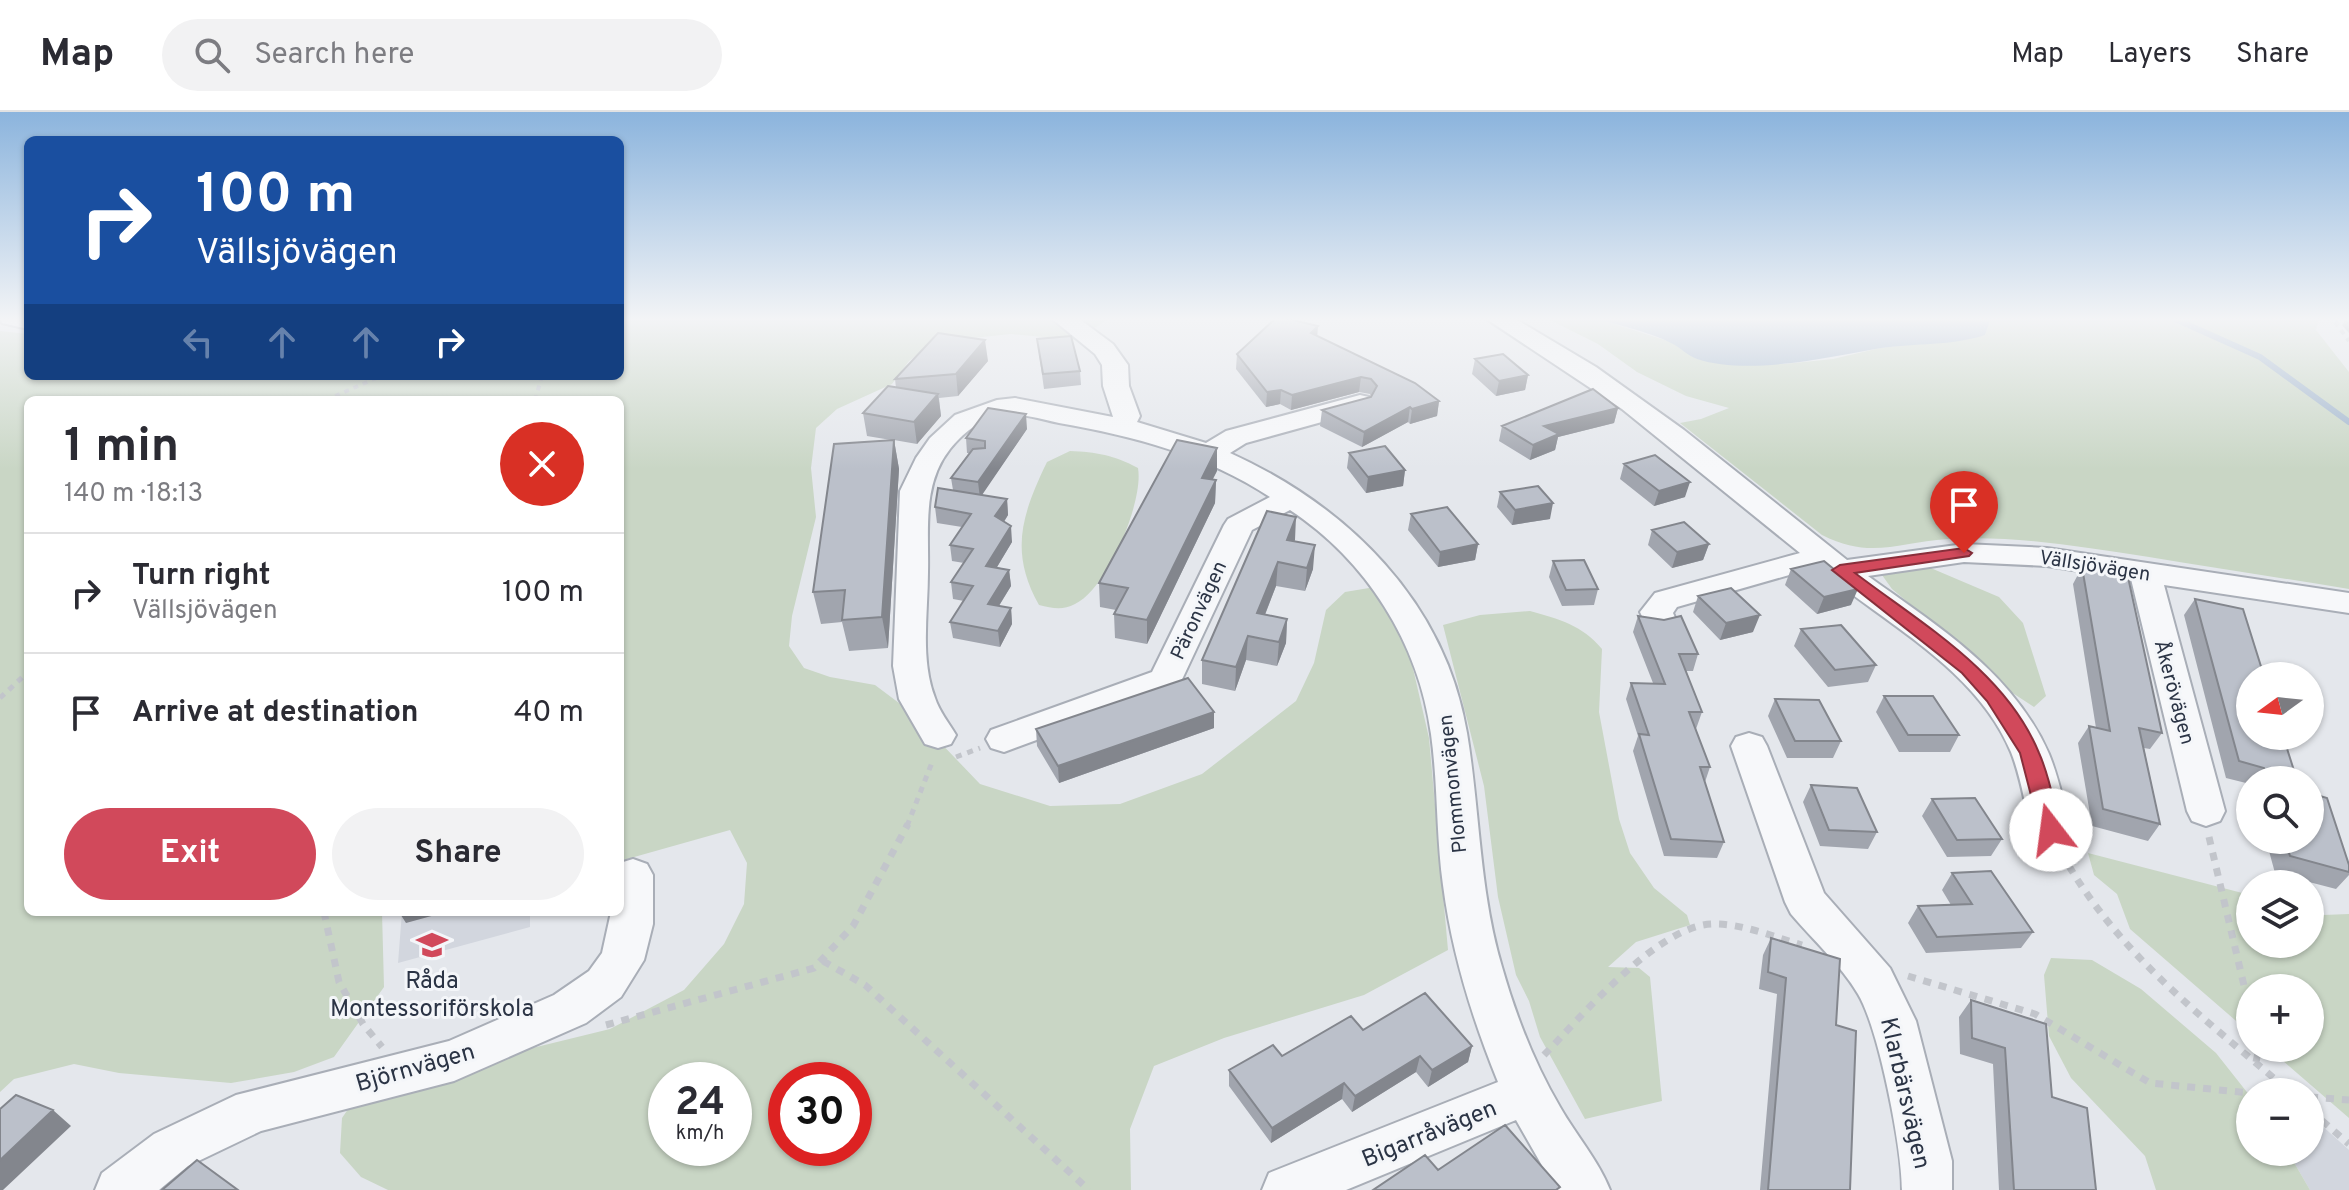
<!DOCTYPE html>
<html lang="en">
<head>
<meta charset="utf-8">
<style>
  body { margin:0; font-family:Overpass,sans-serif; background:#f2f2f3; color:#2b2b33; height:100vh; display:flex; flex-direction:column; font-size:30px; white-space:nowrap }
  * { box-sizing:border-box; margin:0 }
  p { font-size:26px; color:#7c7c81 }
  .icon { flex:none; width:44px; height:44px; fill:none; stroke:currentColor; stroke-width:2; stroke-linecap:round; stroke-linejoin:round }
  .map { position:relative; flex:1; overflow:hidden }
  .sheet { position:absolute; left:24px; top:284px; width:600px; height:520px; display:flex; flex-direction:column; background:#fff; border-radius:12px; box-shadow:0 2px 6px #0004 }
  .sheet>* { flex:none }
  .banner { position:absolute; left:24px; top:24px; width:600px; height:244px; border-radius:12px; box-shadow:0 2px 6px #0004; background:#1a4fa0; color:#fff; overflow:hidden }
  .needle { width:52px; rotate:255deg }
  .fabs { position:absolute; left:2236px; top:550px; display:grid; gap:16px }
  .fabs a { display:grid; place-items:center; width:88px; height:88px; border-radius:50%; background:#fff; box-shadow:0 2px 6px #0004; font-size:40px }
  .speed { position:absolute; left:648px; top:950px; display:flex; gap:16px; font-size:40px; font-weight:700; text-align:center }
  .speed>* { display:grid; place-content:center; width:104px; height:104px; border-radius:50%; background:#fff; box-shadow:0 2px 6px #0004; line-height:1 }
  .speed small { font-size:20px; font-weight:400 }
  .speed .limit { border:12px solid #d22; background:#fff; color:#111 }
  .pin { position:absolute; display:grid; place-items:center; width:68px; height:68px; color:#fff; margin:-82px -34px; border-radius:50% 50% 50% 0; rotate:-45deg; box-shadow:0 0 8px #0007 }
  .pin .icon { rotate:45deg }
  .me { position:absolute; width:88px; margin:-44px; rotate:345deg; stroke-linejoin:round; filter:drop-shadow(0 0 6px #0008) }
  .turn { display:flex; align-items:center; gap:28px; height:168px; padding:0 40px; font-size:36px }
  .turn .icon { width:104px; height:104px; stroke-width:2.5 }
  .turn b { display:block; font-size:56px; line-height:68px }
  .lanes { display:flex; align-items:center; height:76px; padding:0 40px; background:#0003; justify-content:center; gap:40px; direction:ltr }
  .lanes .off { opacity:.35 }
  .round { display:grid; place-items:center; flex:none; width:84px; height:84px; border-radius:42px; background:#f2f2f3 }
  .overview { display:flex; align-items:center; justify-content:space-between; height:136px; padding:0 40px }
  h1 { font-size:48px; font-weight:700; line-height:60px }
  .action { display:flex; gap:16px; margin-top:auto; padding:16px 40px }
  .action a { flex:1; height:92px; border-radius:48px; background:#d1495b; color:#fff; font-size:32px; font-weight:700; line-height:92px; text-align:center }
  .action a+a { background:#f2f2f3; color:#2b2b33 }
  ul { padding:0; list-style:none }
  li { display:flex; align-items:center; gap:24px; height:120px; padding:0 40px; border-top:2px solid #e1e1e2 }
  li div { flex:1 }
  li b { display:block; font-size:30px }
  li em { font-style:normal }
  header { display:flex; align-items:center; gap:48px; box-sizing:border-box; height:112px; padding:0 40px; background:#fff; border-bottom:2px solid #e1e1e2 }
  header strong { font-size:38px }
  nav { display:flex; gap:44px; margin-inline-start:auto; font-size:28px }
  .search { width:560px; height:72px; background:#f2f2f3; display:flex; align-items:center; gap:20px; box-sizing:border-box; padding:0 28px; border-radius:44px; color:#7c7c81; font-size:30px }
  .map>svg:first-child { display:block }
</style>
</head>
<body>
<header>
<strong>Map</strong>
<div class="search"><svg class="icon" aria-label="search" viewBox="0 0 24 24"><circle cx="10" cy="10" r="6"/><path d="M15 15l6 6"/></svg>Search here</div>
<nav><a>Map</a><a>Layers</a><a>Share</a></nav>
</header>
<div class="map">
<svg width="2349" height="1078" viewBox="0 0 2349 1078">
  <rect width="100%" height="100%" fill="#e4e7ec"/>
  <path fill="#d2d6de" d="M402 800H530V815L398 851Z
    M2310 1003 2349 1038V1078H2310L2288 1040H2310Z"/>
  <path fill="#c9d6c5" fill-rule="evenodd" d="M620 206H1109L1077 228 1011 222 934 230 909 249 892 272 837 297 816 316 811 356 816 405 792 504 789 534 804 556 830 565 875 573 911 600 980 672 1050 694 1120 692 1202 662 1296 589 1314 551 1326 498 1345 480 1375 475 1406 526 1429 626 1448 838 1364 883 1224 926 1154 954 1130 1017 1131 1078H388L361 1065 340 1041 342 1006 355 987 402 968 610 917 684 878 724 832 744 792 747 751 730 718 620 749V288H28V800H382L384 875 334 945 294 960 231 971 119 961 74 952 14 967 0 980V219L28 222V264H620ZM666 968H734V1036H666ZM786 968H854V1036H786Z
    M1546 206H1595L1671 230 1697 247 1730 251 1784 252 1833 247 1880 236 1985 223 1991 206H2319L2316 218 2349 260V477C2282 466 2216 456 2149 445 2082 435 2015 423 1948 427 1897 430 1872 448 1822 423L1680 311 1701 307 1729 296 1686 284 1637 260 1598 232Z
    M1070 339C1096 340 1114 343 1138 356 1144 390 1107 477 1075 492 1062 499 1052 496 1039 493 1009 440 1022 402 1047 350Z
    M1926 454 1999 485 2023 511 2046 584 2034 595 2008 578 1976 547 1892 477 1882 463Z
    M1530 499C1559 507 1582 513 1602 537L1599 600 1619 707 1630 741 1654 776 1687 803 1690 813 1636 830 1608 855 1639 856 1650 865 1662 989 1585 1007 1540 925 1529 889 1516 863 1498 785 1484 674 1443 513 1480 503Z
    M2088 741 2250 783V832H2310V799L2323 803 2349 802V1006L2268 936H2310V876H2250V921L2130 817 2117 782 2094 763Z
    M2051 846 2092 848 2141 877 2216 941 2250 984V1040H2288L2310 1078H2156L2145 1044 2071 966 2049 924 2044 863Z"/>
  <path fill="#9fb4cc" d="M1595 206H1991L1985 223C1951 234 1916 231 1881 236 1829 245 1749 264 1697 247 1688 244 1680 235 1671 231 1648 219 1619 214 1595 206Z"/>
  <g fill="none" stroke-linecap="round" stroke-linejoin="round">
    <path stroke="#9fb4cc" stroke-width="6" d="M2173 206 2260 245 2349 310"/>
    <defs>
      <path id="minor" d="M0 206H28V217L2 211Z
        M1051 206H1078L1113 232 1128 253 1129 274 1140 304 1137 310 1206 331 1226 319 1360 283 1369 285 1373 291 1369 297 1246 331 1230 341C1347 394 1445 489 1467 621 1480 699 1479 778 1502 855 1516 904 1534 951 1560 995 1576 1023 1598 1048 1610 1078H1556L1516 1008 1346 1078H1262L1269 1061 1498 970C1472 906 1452 842 1443 773 1436 723 1438 672 1431 622 1419 531 1366 448 1290 398L1252 418 1178 576 1004 640 991 636 986 627 991 618 1152 560 1224 413 1228 407 1270 385C1206 343 1134 324 1059 311 1040 307 1019 300 1000 303 980 307 962 322 950 337 922 372 929 418 928 460 928 500 920 548 935 586 939 599 949 611 956 623L951 632 938 636 925 632 899 587 893 554 900 379 916 346 930 326 955 303 997 288 1015 286 1113 305 1103 274 1102 253 1095 242Z
        M1485 206H1514L1596 255 1684 318 1847 448 1964 432 2047 436 2349 481V501L2164 473 2225 699 2220 709 2206 714 2192 709 2187 699 2131 467 2047 454 1964 450 1868 464C1937 514 2013 560 2049 642 2059 666 2064 693 2071 718L2065 729 2051 733 2037 729 2031 718C2025 693 2021 665 2011 640 1976 556 1884 511 1817 455L1677 495 1673 501 1677 510 1672 517 1660 521 1648 517 1640 500 1655 481 1800 441 1622 297Z
        M1749 621 1762 625 1767 634 1824 781 1890 856 1916 909 1952 1049V1078H1902C1902 1036 1879 917 1858 882 1841 853 1813 828 1791 802L1785 790 1731 634 1736 625Z
        M633 747 647 752 653 763V812L644 848 621 885 586 911 454 969 261 1019 188 1054 159 1078H95L102 1061 154 1022 236 983 449 929 554 883 589 859 602 841 611 800H620V751Z"/>
    </defs>
    <use href="#minor" stroke="#a9aeb7" stroke-width="4"/>
    <path stroke="#c2c5cb" stroke-width="4" stroke-dasharray="5 5" stroke-linecap="butt" d="M2335 210 2349 229
      M326 288 381 264
      M535 288 542 264"/>
    <path stroke="#c2c5cb" stroke-width="5" stroke-dasharray="6 6" stroke-linecap="butt" d="M0 586 28 560
      M956 645 980 636
      M907 714 933 648"/>
    <path stroke="#c2c5cb" stroke-width="7" stroke-dasharray="8 8" stroke-linecap="butt" d="M2209 725 2250 899
      M2061 740C2117 842 2203 905 2290 980
      M324 800 339 870 363 912 382 935
      M823 849 865 873 1089 1078
      M1908 864 2035 902 2150 971 2250 981
      M606 913 814 856 853 814 908 712
      M1544 943C1581 905 1657 814 1712 812 1741 811 1774 825 1802 833
      M2256 950 2259 936
      M2310 985 2349 988
      M2310 998 2349 1032"/>
    <use href="#minor" fill="#f7f8fa" fill-rule="evenodd"/>
  </g>
  <path fill="#a1a5ae" d="M2347 206H2349V221L2342 213Z
    M1317 224 1439 289 1437 304 1410 312 1408 310 1362 335 1320 314 1322 298 1371 285 1370 282 1359 280 1291 298 1280 292 1266 295 1236 257 1237 242Z
    M1037 227 1080 259 1081 273 1044 277Z
    M1475 247 1528 263 1525 278 1496 284 1472 262Z
    M988 249 958 284 939 286 941 304 917 332 894 328 899 357 888 536 849 539 842 510 821 512 813 480 891 328 867 324 863 301 896 276 895 267Z
    M1618 296 1614 311 1558 325 1555 338 1530 348 1499 329 1502 314Z
    M1027 317 981 383 1007 387 1008 403 1004 410 1012 430 997 455 1009 458 1011 474 999 494 1011 496 1012 512 1000 535 953 526 950 510 964 489 953 487 951 470 964 451 952 449 950 433 962 415 937 411 935 395 953 378 951 366 969 341H967L966 326Z
    M1349 341 1405 358 1403 374 1366 381 1347 356Z
    M1624 352 1685 385 1654 394 1620 367Z
    M1217 359 1212 367 1216 368 1215 391 1147 532 1115 526 1114 502 1116 498 1100 495 1099 471Z
    M1500 380 1550 407 1512 413 1497 395Z
    M1411 402 1478 432 1475 448 1438 455 1408 418Z
    M1652 418 1709 432 1703 448 1672 456 1648 433Z
    M1295 428 1294 429 1313 457 1305 479 1276 474 1265 503 1287 507 1286 531 1277 554 1246 548 1235 579 1202 572V548Z
    M1553 449 1598 477 1594 493 1562 494 1549 465Z
    M2082 455 2162 621 2150 637 2144 636 2160 712 2148 729 2092 714 2078 631 2089 614 2096 616 2073 472Z
    M1791 457 1851 493 1817 502 1785 473Z
    M1698 484 1753 520 1720 528 1693 500Z
    M2195 487 2297 668H2250V672L2226 666 2184 503Z
    M1638 504 1698 542 1693 559H1686L1702 600 1696 617 1710 655 1705 670 1724 730 1717 746 1664 744 1633 639 1638 624 1626 587 1631 571H1653L1633 520Z
    M1801 517 1876 553 1868 570 1828 575 1794 534Z
    M1884 584 1959 623 1950 640H1899L1876 600Z
    M1775 587 1841 629 1833 646H1787L1768 604Z
    M1214 600V616L1059 671 1037 634 1036 617Z
    M1811 673 1877 720 1868 737 1820 734 1803 690Z
    M1932 687 2002 727 1991 744 1947 745 1922 704Z
    M2266 728H2310L2349 760V763L2336 777 2275 761Z
    M1952 761 2033 820 2021 836 1926 841 1908 811 1918 794 1951 793 1942 778Z
    M1771 826 1836 913 1850 1078H1760L1777 882 1759 877 1763 843Z
    M1971 888 2052 985 2096 1078H1999L1993 952 1960 942 1959 905Z
    M1363 918 1472 934 1468 950 1428 975 1416 960 1352 1000 1342 987 1271 1031 1229 974V958L1282 944Z"/>
  <path fill="#83868d" d="M1318 214 1317 228 1311 221Z
    M985 228 988 249 958 284 956 262Z
    M1528 263 1525 278 1496 284 1499 269Z
    M1361 265 1359 280 1291 298 1292 283Z
    M1281 278 1280 292 1266 295 1267 280Z
    M938 282 941 304 917 332 914 310Z
    M1439 289 1437 304 1410 312 1412 297Z
    M1410 295 1408 310 1362 335 1364 320Z
    M1618 296 1614 311 1558 325 1555 338 1530 348 1533 333 1544 314Z
    M1026 302 1027 317 980 386 978 370Z
    M894 328 899 357 888 536 882 505Z
    M1217 336V359L1202 389V366Z
    M1405 358 1403 374 1366 381 1368 365Z
    M1216 368 1215 391 1147 532V508Z
    M1690 370 1685 385 1654 394 1659 379Z
    M1007 387 1008 403 997 420 995 404Z
    M1553 391 1550 407 1512 413 1515 398Z
    M1296 405 1295 428 1285 451 1287 428Z
    M1011 414 1012 430 988 470 986 454Z
    M1478 432 1475 448 1438 455 1440 440Z
    M1709 432 1703 448 1672 456 1677 440Z
    M1315 433 1313 457 1305 479 1307 456Z
    M1278 450 1276 474 1256 525 1257 501Z
    M1009 458 1011 474 990 508 988 492Z
    M1858 477 1851 493 1817 502 1824 485Z
    M1011 496 1012 512 1000 535 998 519Z
    M1760 503 1753 520 1720 528 1726 511Z
    M1287 507 1286 531 1277 554 1279 530Z
    M1248 524 1246 548 1235 579 1236 555Z
    M1214 600V616L1059 671 1058 654Z
    M399 800H446L406 811Z
    M1472 934 1468 950 1428 975 1432 958Z
    M1420 944 1416 960 1352 1000 1355 984Z
    M1344 971 1342 987 1271 1031 1272 1016Z
    M53 998 71 1014 3 1078H0V1048Z"/>
  <path fill="#bbc0ca" stroke="#83868d" stroke-width="2" d="M1276 206H1285L1318 214 1311 221 1415 271 1439 289 1412 297 1410 295 1364 320 1322 298 1371 285 1377 274 1371 267 1361 265 1292 283 1281 278 1267 280 1237 242Z
    M938 221 985 228 956 262 895 267Z
    M1071 224 1080 259 1043 262 1037 227Z
    M1503 242 1528 263 1499 269 1475 247Z
    M888 274 938 282 914 310 863 301Z
    M1593 277 1618 296 1544 314 1559 322 1533 333 1502 314Z
    M988 296 1026 302 978 370 951 366 973 337 985 336V329L966 326Z
    M894 328 882 505 842 508 845 478 813 480 834 332Z
    M1177 328 1217 336 1202 366 1216 368 1147 508 1114 502 1128 476 1099 471Z
    M1385 334 1405 358 1368 365 1349 341Z
    M1655 343 1690 370 1659 379 1624 352Z
    M1538 374 1553 391 1515 398 1500 380Z
    M938 376 1007 387 995 404 1011 414 986 454 1009 458 988 492 1011 496 998 519 950 510 973 474 951 470 973 437 950 433 971 402 935 395Z
    M1447 395 1478 432 1440 440 1411 402Z
    M1267 399 1296 405 1287 428 1315 433 1307 456 1278 450 1257 501 1287 507 1279 530 1248 524 1236 555 1202 548Z
    M1684 410 1709 432 1677 440 1652 418Z
    M1584 448 1598 477 1566 478 1553 449Z
    M1824 449 1858 477 1824 485 1791 457Z
    M2082 455 2128 465 2162 621 2139 616 2160 712 2103 697 2089 614 2110 619Z
    M1731 476 1760 503 1726 511 1698 484Z
    M2195 487 2243 497 2264 564H2250V624H2283L2297 668H2268L2264 656 2239 649Z
    M1638 504 1664 508 1681 504 1698 542H1679L1702 600H1689L1710 655H1700L1724 730 1671 727 1639 622 1649 623 1631 571 1665 572Z
    M1841 513 1876 553 1835 558 1801 517Z
    M1188 566 1214 600 1058 654 1036 617Z
    M1884 584H1933L1959 623H1908Z
    M1775 587 1819 588 1841 629H1795Z
    M1811 673 1857 676 1877 720 1829 718Z
    M2310 681 2327 686 2349 753V760L2290 744 2285 728H2310Z
    M1975 686 2002 727 1957 728 1932 687Z
    M1991 759 2033 820 1937 825 1918 794 1972 792 1952 761Z
    M1771 826 1840 847 1836 913 1856 919 1850 1078H1768L1786 866 1768 860Z
    M1425 881 1472 934 1432 958 1420 944 1355 984 1344 971 1272 1016 1229 958 1273 933 1282 944 1351 904 1363 918Z
    M1971 888 2046 912 2052 985 2087 996 2096 1078H2014L2005 936 1972 926Z
    M16 983 53 998 0 1048V997Z
    M1505 1013 1560 1075 1556 1078H1373L1425 1043 1438 1058Z
    M197 1048 238 1078H162Z"/>
  <linearGradient id="sky" x2="0" y2="1"><stop stop-color="#8bb4dd"/><stop offset="0.58" stop-color="#f3f4f6"/><stop offset="1" stop-color="#f3f4f6" stop-opacity="0"/></linearGradient>
  <rect width="2349" height="357" fill="url(#sky)"/>
  <path fill="#d1495b" stroke="#882f3b" stroke-width="2" d="M1964 436 1972 441 1969 444 1855 461C1922 512 2006 560 2039 641 2050 665 2054 693 2061 718L2058 724H2043L2040 718 2020 641 1987 589 1962 561 1832 458 1840 453Z"/>
  <defs>
    <symbol id="school-bare" viewBox="-9 -9 18 18"><path d="M0-5L7-2L0 1L-7-2ZM-4 1L0 2.5L4 1V4Q0 6-4 4Z" fill="#d1495b" stroke="#f4f6f9" stroke-width="2.5" paint-order="stroke"/></symbol>
  </defs>
  <g fill-rule="evenodd">
    <use href="#school-bare" x="410" y="811" width="44" height="44"/>
  </g>
  <g text-anchor="middle" stroke-width="6" stroke-linejoin="round" paint-order="stroke">
    <g font-size="20" fill="#2b3445" stroke="#f4f6f9">
      <text transform="translate(2095 453) rotate(9)" y="7">Vällsjövägen</text>
      <text transform="translate(1198 498) rotate(-65)" y="7">Päronvägen</text>
      <text transform="translate(2175 580) rotate(75)" y="7">Åkerövägen</text>
      <text transform="translate(1452 672) rotate(-96)" y="7">Plommonvägen</text>
    </g>
    <g font-size="24" fill="#2b3445" stroke="#f4f6f9">
      <text x="432" y="876">Råda<tspan x="432" dy="28">Montessoriförskola</tspan></text>
    </g>
    <g font-size="24" fill="#2b3445" stroke="#f4f6f9">
      <text transform="translate(415 955) rotate(-16)" y="8">Björnvägen</text>
      <text transform="translate(1906 981) rotate(77)" y="8">Klarbärsvägen</text>
      <text transform="translate(1429 1021) rotate(-22)" y="8">Bigarråvägen</text>
    </g>
  </g>
</svg>
<div class="fabs">
<a><svg class="needle" viewBox="-14 -14 28 28"><path d="M0-13l5 13h-10z" fill="#e53935"/><path d="M0 13l5-13h-10z" fill="#7c7c81"/></svg></a>
<a><svg class="icon" aria-label="search" viewBox="0 0 24 24"><circle cx="10" cy="10" r="6"/><path d="M15 15l6 6"/></svg></a>
<a><svg class="icon" aria-label="layers" viewBox="0 0 24 24"><path d="M12 4l9 5-9 5-9-5zM3 14l9 5 9-5"/></svg></a>
<a>+</a>
<a>−</a>
</div>
<div class="speed"><div>24<small>km/h</small></div><div class="limit">30</div></div>
<div class="pin" style="left:1964px;top:441px;background:#d93025"><svg class="icon" aria-label="arrive" viewBox="0 0 24 24"><path d="M6 21V4h12l-3 4 3 4H6"/></svg></div>
<svg class="me" style="left:2051px;top:718px" viewBox="-20 -20 40 40"><circle r="19" fill="#fff"/><path d="M0-13L10 11 0 6-10 11z" fill="#d1495b"/></svg>
<div class="banner">
<div class="turn"><svg class="icon" aria-label="right" viewBox="0 0 24 24"><path d="M7 20v-9h11M14 6l5 5-5 5"/></svg><div><b>100 m</b>Vällsjövägen</div></div>
<div class="lanes"><svg class="icon off" aria-label="left" viewBox="0 0 24 24"><path d="M17 20v-9H6M10 6l-5 5 5 5"/></svg><svg class="icon off" aria-label="ahead" viewBox="0 0 24 24"><path d="M12 20V5M6 11l6-6 6 6"/></svg><svg class="icon off" aria-label="ahead" viewBox="0 0 24 24"><path d="M12 20V5M6 11l6-6 6 6"/></svg><svg class="icon" aria-label="right" viewBox="0 0 24 24"><path d="M7 20v-9h11M14 6l5 5-5 5"/></svg></div>
</div>
<section class="sheet">
<div class="overview"><div><h1>1 min</h1><p>140 m · 18:13</p></div><a class="round" style="background:#d93025;color:#fff"><svg class="icon" aria-label="close" viewBox="0 0 24 24"><path d="M6 6l12 12M18 6L6 18"/></svg></a></div>
<ul>
<li><svg class="icon" aria-label="right" viewBox="0 0 24 24"><path d="M7 20v-9h11M14 6l5 5-5 5"/></svg><div><b>Turn right</b><p>Vällsjövägen</p></div><em>100 m</em></li>
<li><svg class="icon" aria-label="arrive" viewBox="0 0 24 24"><path d="M6 21V4h12l-3 4 3 4H6"/></svg><div><b>Arrive at destination</b></div><em>40 m</em></li>
</ul>
<div class="action"><a>Exit</a><a>Share</a></div>
</section>
</div>
</body>
</html>
